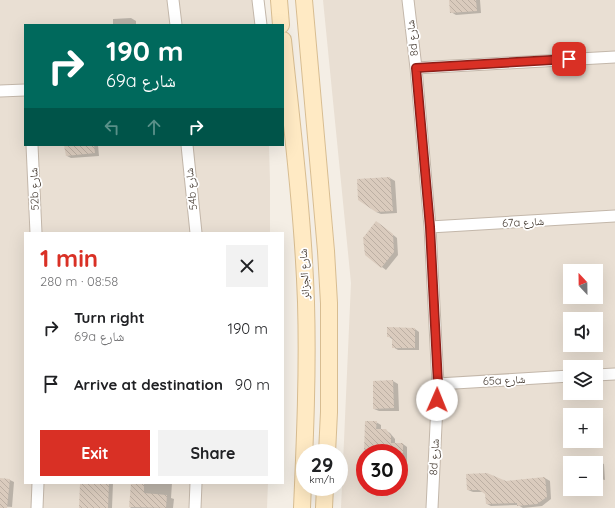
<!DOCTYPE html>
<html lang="en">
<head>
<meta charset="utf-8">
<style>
  body { margin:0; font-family:Quicksand,"Noto Naskh Arabic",sans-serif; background:#f2f2f2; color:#202124; height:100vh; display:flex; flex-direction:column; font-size:15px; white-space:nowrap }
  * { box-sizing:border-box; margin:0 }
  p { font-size:13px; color:#757577 }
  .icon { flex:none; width:22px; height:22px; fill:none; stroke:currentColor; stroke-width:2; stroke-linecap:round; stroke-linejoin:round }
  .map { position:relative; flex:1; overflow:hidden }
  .drawer { position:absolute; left:24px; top:232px; width:260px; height:252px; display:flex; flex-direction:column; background:#fff; border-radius:0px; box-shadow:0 4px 16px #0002 }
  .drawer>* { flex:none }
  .top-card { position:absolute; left:24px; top:24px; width:260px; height:122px; border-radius:0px; box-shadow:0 4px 16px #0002; background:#00695c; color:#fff; overflow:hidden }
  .needle { width:26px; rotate:338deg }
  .buttons { position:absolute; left:563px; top:264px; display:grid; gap:8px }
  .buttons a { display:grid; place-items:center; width:40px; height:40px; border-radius:0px; background:#fff; box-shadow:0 4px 16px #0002; font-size:20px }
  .speed { position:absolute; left:296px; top:444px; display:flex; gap:8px; font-size:20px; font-weight:700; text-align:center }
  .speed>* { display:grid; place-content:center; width:52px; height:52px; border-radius:50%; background:#fff; box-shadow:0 4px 16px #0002; line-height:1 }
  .speed small { font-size:10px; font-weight:400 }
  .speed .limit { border:6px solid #d22; background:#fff; color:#111 }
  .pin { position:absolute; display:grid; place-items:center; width:34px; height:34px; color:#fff; margin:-17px; border-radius:8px; box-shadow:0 2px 6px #0006 }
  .me { position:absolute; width:44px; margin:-22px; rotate:1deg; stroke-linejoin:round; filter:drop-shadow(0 0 3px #0008) }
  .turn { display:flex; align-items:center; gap:14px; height:84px; padding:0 16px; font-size:18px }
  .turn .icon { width:52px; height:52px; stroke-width:2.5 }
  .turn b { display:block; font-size:28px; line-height:34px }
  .lanes { display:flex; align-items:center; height:38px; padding:0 16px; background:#0003; justify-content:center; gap:20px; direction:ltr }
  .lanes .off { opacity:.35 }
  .round { display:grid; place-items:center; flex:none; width:42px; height:42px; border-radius:0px; background:#f2f2f2 }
  .summary { display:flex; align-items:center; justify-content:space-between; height:68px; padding:0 16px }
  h1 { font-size:24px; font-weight:700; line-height:30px; color:#d93025 }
  .button { display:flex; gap:8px; margin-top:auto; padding:8px 16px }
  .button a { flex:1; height:46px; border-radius:0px; background:#d93025; color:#fff; font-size:16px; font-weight:700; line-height:46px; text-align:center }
  .button a+a { background:#f2f2f2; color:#202124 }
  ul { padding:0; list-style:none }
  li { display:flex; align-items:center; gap:12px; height:56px; padding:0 16px }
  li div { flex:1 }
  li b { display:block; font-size:15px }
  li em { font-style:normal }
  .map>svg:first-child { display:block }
</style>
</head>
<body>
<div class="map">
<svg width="615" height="508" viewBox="0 0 615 508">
  <defs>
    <pattern id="building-back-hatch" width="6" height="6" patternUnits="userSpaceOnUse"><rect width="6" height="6" fill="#dacbbd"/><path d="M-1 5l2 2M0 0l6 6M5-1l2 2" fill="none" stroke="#bcafa3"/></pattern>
  </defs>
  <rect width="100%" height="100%" fill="#f4eee5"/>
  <path fill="#e9dfd3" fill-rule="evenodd" d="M0 0H262L263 25H25V145H269L270 182V233H25V483H268L267 508H0Z
    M323 0H615V508H341L351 283ZM570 271H596V297H570ZM570 319H596V345H570ZM570 367H596V393H570ZM570 415H596V441H570ZM365 453H399V487H365ZM570 463H596V489H570Z"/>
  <path fill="#0003" d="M450 0H480L481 13 456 15 451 12Z
    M131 18 136 21V25H113V19Z
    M66 145H98L99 156 71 158 67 156Z
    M390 178 395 181 397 213 381 214 376 212Z
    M381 225 397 238 398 255 386 270 382 267Z
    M415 329 419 332V350H398L393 347 392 339 388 336Z
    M393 381 398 384 399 411H379L374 409V382Z
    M376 422 381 425V430H385L390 433 395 439V444H403L407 447V463L399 462V453H365Z
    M599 462 604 464 605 480 596 478V463H584Z
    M545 478 550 481 551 499 542 506 523 508 518 505 491 506 487 504 486 493 484 492H473L468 490 506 482Z
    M0 479 10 480 14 482 12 507 0 506Z
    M82 483H113L112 508H80Z
    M132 483H172L171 498 174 499 173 508H131L130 507Z
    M573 489H592V494L578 495 573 493Z"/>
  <path fill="url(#building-back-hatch)" d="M449 0H476L477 11 450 13Z
    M64 145H94L95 153 66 156Z
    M390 177 393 211 376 212 358 200 357 179Z
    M376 221 393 234 394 252 381 268 365 255 363 238Z
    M387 327 415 328V348H392V337H387Z
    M393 380 394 408 373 409V381Z
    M365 421H377L376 429H386L391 436V443H403V453H364Z
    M487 473 506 481 545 477 547 497 537 504 517 506V503L486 504 485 494 479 490H467L466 474Z
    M0 478 10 479 7 508H0Z
    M80 483H109L108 508H79Z
    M131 483H144V493L167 495 166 508 129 507Z"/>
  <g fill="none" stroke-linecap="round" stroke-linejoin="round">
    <defs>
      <path id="street" d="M173 0 176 25
        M258 0 261 25
        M408 0 416 68 430 227 438 384 432 508
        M416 68 615 57
        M0 91 25 90
        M32 145 36 233
        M187 145 196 233
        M430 227 615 216
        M596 375 615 374
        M438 384 570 376
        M37 508 38 483
        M195 508 196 483"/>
      <path id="secondary" d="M279 0 281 25
        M304 0 326 251 329 303V412L327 453
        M283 40C292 127 303 215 306 302 308 371 305 439 302 508
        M324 508 325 487"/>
    </defs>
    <use href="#street" stroke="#c3b7aa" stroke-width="13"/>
    <use href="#secondary" stroke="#d8bd91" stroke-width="18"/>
    <use href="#street" stroke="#fff" stroke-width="11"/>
    <use href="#secondary" stroke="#ffeac4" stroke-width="16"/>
  </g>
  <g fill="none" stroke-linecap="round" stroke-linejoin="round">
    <defs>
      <path id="route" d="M437 400 438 384 430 227 416 68 569 59"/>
    </defs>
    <use href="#route" stroke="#8d1f18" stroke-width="10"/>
    <use href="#route" stroke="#d93025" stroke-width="7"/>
  </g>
  <g text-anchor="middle" stroke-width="3.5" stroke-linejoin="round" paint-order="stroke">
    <g font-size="11" fill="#473d34" stroke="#fff">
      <text transform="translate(412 38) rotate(-96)" y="4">8d شارع</text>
      <text transform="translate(34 189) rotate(-92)" y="4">52b شارع</text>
      <text transform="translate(191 189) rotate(-96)" y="4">54b شارع</text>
      <text transform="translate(523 222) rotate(-3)" y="4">67a شارع</text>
      <text transform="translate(304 274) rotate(-93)" y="4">شارع الجزائر</text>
      <text transform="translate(504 380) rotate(-3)" y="4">65a شارع</text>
      <text transform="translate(434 457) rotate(-87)" y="4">8d شارع</text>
    </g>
  </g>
</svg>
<div class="buttons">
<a><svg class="needle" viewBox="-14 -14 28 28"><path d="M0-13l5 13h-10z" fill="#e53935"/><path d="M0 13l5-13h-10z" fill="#757577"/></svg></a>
<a><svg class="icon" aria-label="sound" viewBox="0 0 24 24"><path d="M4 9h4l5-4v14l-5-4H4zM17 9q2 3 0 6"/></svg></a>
<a><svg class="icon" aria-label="layers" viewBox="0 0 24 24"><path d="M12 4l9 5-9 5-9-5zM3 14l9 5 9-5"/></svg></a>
<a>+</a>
<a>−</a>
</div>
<div class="speed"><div>29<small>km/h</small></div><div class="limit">30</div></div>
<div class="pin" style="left:569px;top:59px;background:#d93025"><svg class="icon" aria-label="arrive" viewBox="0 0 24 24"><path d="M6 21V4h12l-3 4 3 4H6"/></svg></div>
<svg class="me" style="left:437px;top:400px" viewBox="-20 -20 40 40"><circle r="19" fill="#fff"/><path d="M0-13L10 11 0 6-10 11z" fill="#d93025"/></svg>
<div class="top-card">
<div class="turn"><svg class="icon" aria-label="right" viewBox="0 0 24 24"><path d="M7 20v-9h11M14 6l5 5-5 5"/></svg><div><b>190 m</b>69a شارع</div></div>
<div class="lanes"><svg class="icon off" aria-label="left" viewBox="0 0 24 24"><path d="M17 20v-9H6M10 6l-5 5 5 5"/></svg><svg class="icon off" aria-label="ahead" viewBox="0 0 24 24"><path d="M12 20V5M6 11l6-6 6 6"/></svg><svg class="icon" aria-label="right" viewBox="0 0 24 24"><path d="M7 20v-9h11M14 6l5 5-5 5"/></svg></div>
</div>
<section class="drawer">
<div class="summary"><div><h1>1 min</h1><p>280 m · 08:58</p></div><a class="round"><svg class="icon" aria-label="close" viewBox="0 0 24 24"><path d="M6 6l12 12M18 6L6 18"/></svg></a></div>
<ul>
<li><svg class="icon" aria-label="right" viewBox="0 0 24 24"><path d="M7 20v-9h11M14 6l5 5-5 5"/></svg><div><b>Turn right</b><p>69a شارع</p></div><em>190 m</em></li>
<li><svg class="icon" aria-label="arrive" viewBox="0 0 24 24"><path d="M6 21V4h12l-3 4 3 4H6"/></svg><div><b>Arrive at destination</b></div><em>90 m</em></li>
</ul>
<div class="button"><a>Exit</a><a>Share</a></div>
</section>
</div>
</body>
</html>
